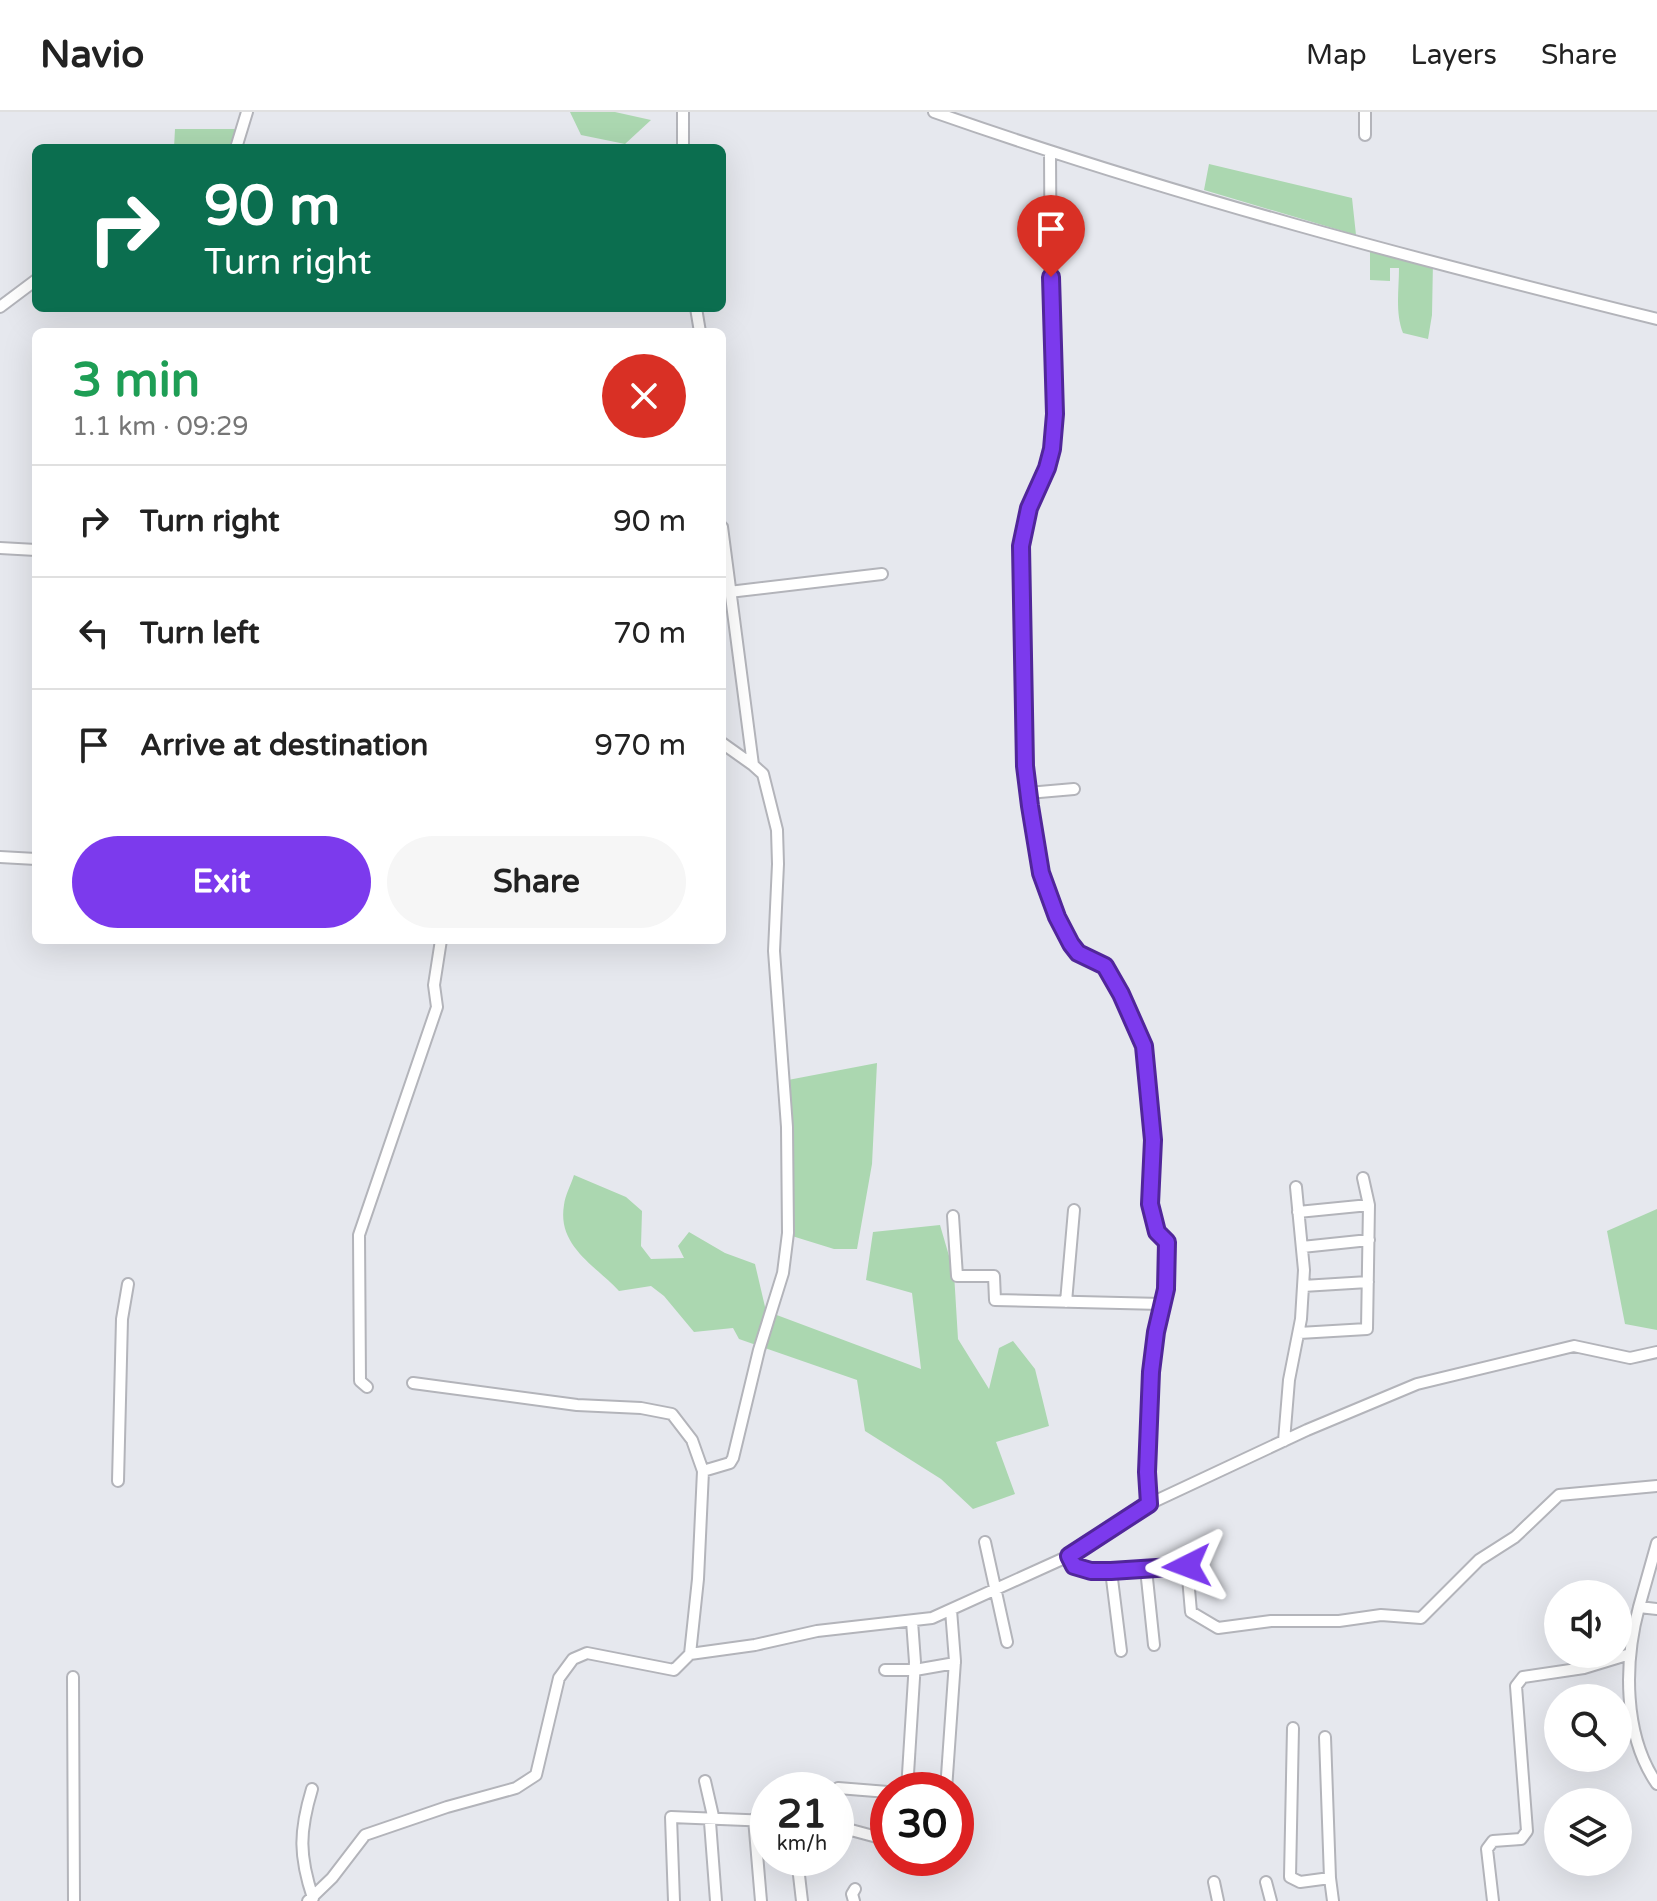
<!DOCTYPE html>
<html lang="en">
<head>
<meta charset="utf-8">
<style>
  body { margin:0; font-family:"Varela Round",sans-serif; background:#f6f6f6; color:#222; height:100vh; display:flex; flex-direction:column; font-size:30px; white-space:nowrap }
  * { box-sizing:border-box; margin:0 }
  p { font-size:26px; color:#767676 }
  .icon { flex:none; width:44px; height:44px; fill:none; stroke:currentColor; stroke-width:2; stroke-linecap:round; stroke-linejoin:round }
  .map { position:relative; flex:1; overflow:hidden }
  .sheet { position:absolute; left:32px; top:216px; width:694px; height:616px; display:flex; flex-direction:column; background:#fff; border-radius:12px; box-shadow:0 8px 32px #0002 }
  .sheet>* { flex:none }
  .hud { position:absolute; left:32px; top:32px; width:694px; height:168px; border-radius:12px; box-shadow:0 8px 32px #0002; background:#0b6e4f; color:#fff; overflow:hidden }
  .buttons { position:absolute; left:1544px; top:1468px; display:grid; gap:16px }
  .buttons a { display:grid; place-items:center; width:88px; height:88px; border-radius:50%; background:#fff; box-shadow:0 8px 32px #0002; font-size:40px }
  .speed { position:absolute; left:750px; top:1660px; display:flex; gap:16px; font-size:40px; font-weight:700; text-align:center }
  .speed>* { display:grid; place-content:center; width:104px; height:104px; border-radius:50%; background:#fff; box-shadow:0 8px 32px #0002; line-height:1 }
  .speed small { font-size:20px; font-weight:400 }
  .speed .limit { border:12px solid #d22; background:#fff; color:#111 }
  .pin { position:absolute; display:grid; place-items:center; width:68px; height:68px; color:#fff; margin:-82px -34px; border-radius:50% 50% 50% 0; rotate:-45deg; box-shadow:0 0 8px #0007 }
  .pin .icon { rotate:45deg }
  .me { position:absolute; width:88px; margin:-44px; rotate:267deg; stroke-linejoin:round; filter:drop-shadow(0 0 6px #0008) }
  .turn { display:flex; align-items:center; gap:28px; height:168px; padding:0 40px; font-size:36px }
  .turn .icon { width:104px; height:104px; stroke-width:2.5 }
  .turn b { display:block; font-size:56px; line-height:68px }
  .round { display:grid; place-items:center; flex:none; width:84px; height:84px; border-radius:42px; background:#f6f6f6 }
  .head { display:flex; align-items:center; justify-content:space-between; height:136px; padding:0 40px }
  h1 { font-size:48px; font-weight:700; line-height:60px; color:#1e9e55 }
  .action { display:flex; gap:16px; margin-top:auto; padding:16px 40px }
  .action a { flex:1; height:92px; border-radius:48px; background:#7c3aed; color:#fff; font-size:32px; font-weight:700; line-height:92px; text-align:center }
  .action a+a { background:#f6f6f6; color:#222 }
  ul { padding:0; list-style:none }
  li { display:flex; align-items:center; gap:24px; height:112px; padding:0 40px; border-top:2px solid #e0e0e0 }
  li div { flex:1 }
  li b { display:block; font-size:30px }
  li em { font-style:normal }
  header { display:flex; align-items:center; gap:48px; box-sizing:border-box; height:112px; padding:0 40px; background:#fff; border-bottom:2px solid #e0e0e0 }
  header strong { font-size:38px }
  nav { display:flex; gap:44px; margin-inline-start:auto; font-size:28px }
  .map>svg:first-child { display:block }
</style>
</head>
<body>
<header>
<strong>Navio</strong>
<nav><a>Map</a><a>Layers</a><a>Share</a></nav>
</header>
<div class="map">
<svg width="1657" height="1789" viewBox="0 0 1657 1789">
  <rect width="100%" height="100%" fill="#e6e8ee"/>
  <path fill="#abd7b0" d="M570 0H615L651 8 625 32 581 23Z
    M175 17H235L231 36H174Z
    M1209 52 1352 86 1356 123 1204 78Z
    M1370 133 1433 149 1432 203 1428 227 1403 221C1395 200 1399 178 1399 156H1390V169L1370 168Z
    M877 951 872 1052 857 1137H834L792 1124 793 1021 788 968Z
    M574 1063 626 1085 642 1099 641 1134 651 1147 684 1146 678 1134 689 1120 725 1141 755 1152 766 1199 921 1257 912 1181 866 1168 873 1120 940 1113 954 1161 958 1227 989 1277 999 1236 1013 1229 1035 1257 1049 1314 996 1330 1015 1382 973 1397 941 1367 865 1319 857 1268 739 1227 733 1216 694 1220 664 1184 651 1174 619 1179C595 1153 557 1134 564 1093 565 1083 571 1073 574 1063Z
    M1657 1097V1218L1625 1212 1607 1119Z"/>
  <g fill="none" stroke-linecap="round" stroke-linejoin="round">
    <defs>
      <path id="minor" d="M934 0C1171 83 1414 147 1657 207
        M1365 23V0
        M236 36 247 0
        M683 36V0
        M1050 40 1051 220 1055 302 1052 337 1029 396 1021 434 1025 654 1028 681 1041 761 1057 805 1071 832 1078 841 1105 854 1121 882 1144 934 1152 1008 1153 1047 1150 1092 1157 1120 1167 1130 1166 1177 1156 1220 1151 1260 1147 1360 1149 1392
        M0 195 36 168
        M696 196 700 220
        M0 436 36 438
        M729 480 882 462
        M722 631 753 653
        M1028 681 1074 677
        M0 745 36 747
        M1298 1100 1369 1093
        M953 1104 957 1164H994L995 1188 1162 1192
        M1302 1135 1369 1128
        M1303 1174 1368 1170
        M1066 1190 1074 1098
        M1299 1221 1367 1217 1369 1093 1363 1066
        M413 1271 577 1293 641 1296 672 1302 692 1328 703 1359 698 1467 690 1542
        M367 1275 360 1269 359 1123 437 895 434 873 441 828
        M1284 1329 1289 1268 1301 1207 1304 1158 1296 1075
        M703 1359 730 1351 733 1346 759 1238 783 1161 788 1121 787 1015 774 839 778 752 777 718 763 662 753 653 722 415
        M118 1369 122 1207 128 1172
        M985 1430 1007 1530
        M1069 1444 1074 1454 1091 1459H1111L1187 1454 1191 1500 1218 1516 1271 1509H1339L1381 1503 1421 1506 1479 1448 1515 1425 1559 1383 1657 1374
        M1146 1457 1154 1533
        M1111 1459 1121 1539
        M1639 1495 1657 1431
        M1657 1497 1639 1495C1624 1550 1623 1623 1657 1672
        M885 1558H915L955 1551
        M73 1565 74 1789
        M1293 1616 1290 1765 1300 1770 1330 1766
        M1325 1625 1330 1766 1333 1789
        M705 1669 713 1704 710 1710 716 1789
        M838 1676 888 1680
        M312 1677C299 1720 299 1744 313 1786
        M907 1678 915 1550 912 1509
        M946 1678 955 1549 951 1498
        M754 1707 761 1789
        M836 1714 888 1728
        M797 1746 802 1789
        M1214 1770 1218 1789
        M1266 1770 1271 1789
        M308 1789 332 1766 365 1723 447 1695 516 1676 536 1663 559 1566 573 1547 587 1541 674 1558 690 1542 755 1533 817 1519 932 1506 1069 1444 1149 1392 1307 1318 1417 1272 1574 1234 1630 1246 1657 1240
        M674 1789 671 1705 768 1709
        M854 1789 852 1782 855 1777
        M1493 1789 1487 1737 1493 1729 1521 1727 1527 1719 1516 1574 1523 1565 1584 1556 1630 1542"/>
    </defs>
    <use href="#minor" stroke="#b3b4ba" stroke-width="14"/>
    <use href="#minor" stroke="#fff" stroke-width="10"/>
  </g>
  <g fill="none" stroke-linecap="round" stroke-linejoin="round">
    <defs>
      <path id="route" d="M1051 165 1055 302 1052 337 1047 356 1029 396 1021 434 1025 654 1030 694 1041 761 1057 805 1071 832 1078 841 1105 854 1121 882 1144 934 1153 1028 1150 1092 1157 1120 1167 1130 1166 1177 1156 1220 1151 1260 1147 1360 1149 1392 1069 1444 1074 1454 1091 1459H1111L1187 1454"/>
    </defs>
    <use href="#route" stroke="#51269a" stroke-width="20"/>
    <use href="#route" stroke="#7c3aed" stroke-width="14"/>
  </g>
</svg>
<div class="buttons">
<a><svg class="icon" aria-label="sound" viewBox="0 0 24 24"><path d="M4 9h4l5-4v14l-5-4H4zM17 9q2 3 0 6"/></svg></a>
<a><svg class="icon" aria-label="search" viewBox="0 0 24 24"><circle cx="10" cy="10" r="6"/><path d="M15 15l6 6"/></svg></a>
<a><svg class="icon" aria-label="layers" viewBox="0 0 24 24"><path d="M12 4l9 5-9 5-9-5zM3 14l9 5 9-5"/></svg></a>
</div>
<div class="speed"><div>21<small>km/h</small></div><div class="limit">30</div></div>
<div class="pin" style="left:1051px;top:165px;background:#d93025"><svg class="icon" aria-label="arrive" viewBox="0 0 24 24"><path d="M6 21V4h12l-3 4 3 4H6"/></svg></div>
<svg class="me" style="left:1187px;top:1454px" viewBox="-20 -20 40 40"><path d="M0-17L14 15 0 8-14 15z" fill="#7c3aed" stroke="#fff" stroke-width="4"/></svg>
<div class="hud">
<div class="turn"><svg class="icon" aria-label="right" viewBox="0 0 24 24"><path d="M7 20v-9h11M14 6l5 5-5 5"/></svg><div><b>90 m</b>Turn right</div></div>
</div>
<section class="sheet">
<div class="head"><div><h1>3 min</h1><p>1.1 km · 09:29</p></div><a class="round" style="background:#d93025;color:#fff"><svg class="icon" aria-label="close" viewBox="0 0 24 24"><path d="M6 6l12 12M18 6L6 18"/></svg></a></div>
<ul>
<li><svg class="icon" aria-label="right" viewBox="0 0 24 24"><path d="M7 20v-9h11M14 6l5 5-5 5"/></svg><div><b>Turn right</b></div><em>90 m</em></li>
<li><svg class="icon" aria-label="left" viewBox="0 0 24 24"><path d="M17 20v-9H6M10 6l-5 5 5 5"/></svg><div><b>Turn left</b></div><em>70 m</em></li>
<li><svg class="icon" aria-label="arrive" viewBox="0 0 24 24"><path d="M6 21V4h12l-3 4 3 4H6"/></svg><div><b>Arrive at destination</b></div><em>970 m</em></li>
</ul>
<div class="action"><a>Exit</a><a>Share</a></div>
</section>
</div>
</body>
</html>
